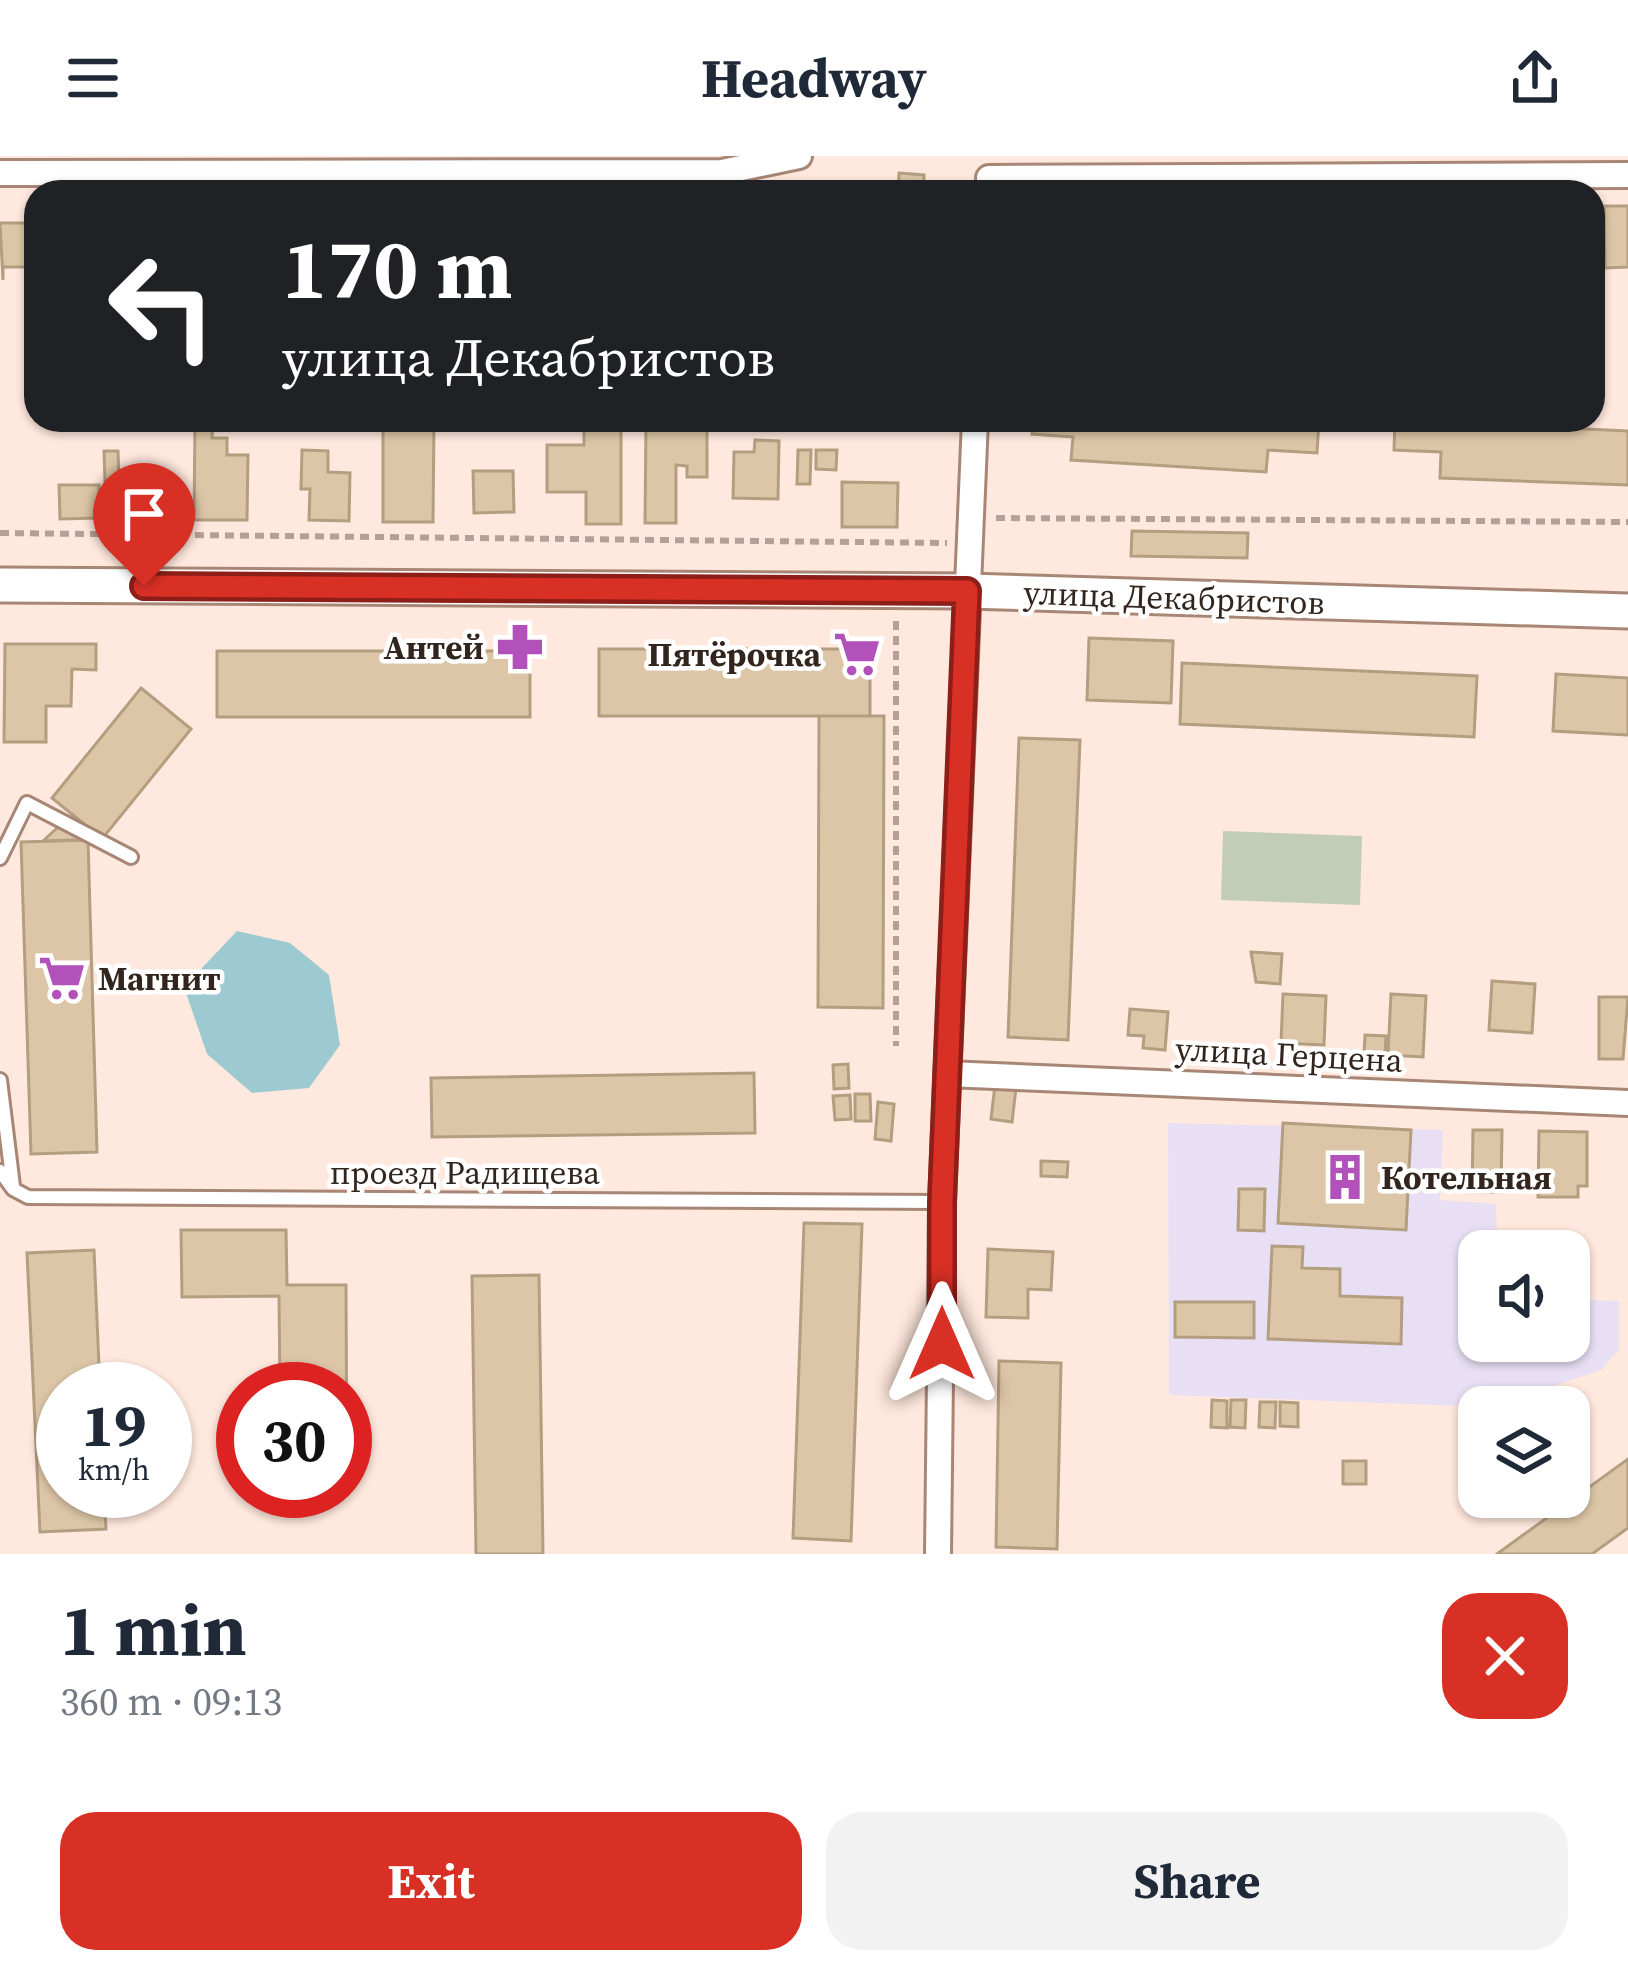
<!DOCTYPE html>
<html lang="en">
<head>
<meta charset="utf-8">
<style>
  body { margin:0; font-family:"Source Serif 4",serif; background:#f2f2f3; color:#1f2937; height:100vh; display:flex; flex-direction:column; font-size:45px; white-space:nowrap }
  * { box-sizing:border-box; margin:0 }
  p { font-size:39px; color:#747a83 }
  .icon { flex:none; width:66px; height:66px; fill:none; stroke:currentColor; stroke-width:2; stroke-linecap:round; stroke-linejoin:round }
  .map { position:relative; height:1398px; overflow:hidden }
  .sheet { display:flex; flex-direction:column; background:#fff; flex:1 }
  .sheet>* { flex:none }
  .guide { position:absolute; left:24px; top:24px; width:1581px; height:252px; border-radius:36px; box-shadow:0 3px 9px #0004; background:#202124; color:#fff; overflow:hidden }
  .tools { position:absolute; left:1458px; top:1074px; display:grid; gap:24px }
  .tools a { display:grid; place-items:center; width:132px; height:132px; border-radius:24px; background:#fff; box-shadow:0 3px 9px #0004; font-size:60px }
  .speed { position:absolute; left:36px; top:1206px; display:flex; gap:24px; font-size:60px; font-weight:700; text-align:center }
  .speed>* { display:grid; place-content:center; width:156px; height:156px; border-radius:50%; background:#fff; box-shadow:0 3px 9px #0004; line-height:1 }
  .speed small { font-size:30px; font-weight:400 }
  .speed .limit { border:18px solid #d22; background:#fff; color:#111 }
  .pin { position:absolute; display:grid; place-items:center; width:102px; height:102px; color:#fff; margin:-123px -51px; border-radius:50% 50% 50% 0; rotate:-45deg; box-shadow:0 0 12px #0007 }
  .pin .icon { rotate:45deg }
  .me { position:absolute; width:132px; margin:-66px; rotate:0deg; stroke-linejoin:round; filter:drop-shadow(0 0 9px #0008) }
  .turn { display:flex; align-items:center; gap:42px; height:252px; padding:0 60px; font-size:54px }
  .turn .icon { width:156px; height:156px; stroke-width:2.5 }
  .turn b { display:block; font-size:84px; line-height:102px }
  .round { display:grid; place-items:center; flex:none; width:126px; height:126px; border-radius:36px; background:#f2f2f3 }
  .summary { display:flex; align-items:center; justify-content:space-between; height:204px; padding:0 60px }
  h1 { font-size:72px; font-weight:700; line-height:90px }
  .action { display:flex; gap:24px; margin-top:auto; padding:24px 60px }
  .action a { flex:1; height:138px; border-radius:36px; background:#d93025; color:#fff; font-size:48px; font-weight:700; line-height:138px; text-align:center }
  .action a+a { background:#f2f2f3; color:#1f2937 }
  header { display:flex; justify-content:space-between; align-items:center; height:156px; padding:0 60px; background:#fff; font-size:54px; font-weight:700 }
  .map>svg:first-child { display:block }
</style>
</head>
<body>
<header><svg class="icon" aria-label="menu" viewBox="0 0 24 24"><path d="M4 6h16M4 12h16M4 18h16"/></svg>Headway<svg class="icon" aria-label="share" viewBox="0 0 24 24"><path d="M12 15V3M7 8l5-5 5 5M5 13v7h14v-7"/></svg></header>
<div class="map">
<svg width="1628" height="1398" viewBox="0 0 1628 1398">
  <rect width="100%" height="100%" fill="#ffe8dd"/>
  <path fill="#e8dff4" d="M1168 967 1443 974 1440 1044 1496 1048 1497 1084 1531 1095H1479V1185H1569V1107L1583 1111V1144L1619 1145V1193L1601 1214 1490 1251 1169 1239Z"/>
  <path fill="#c2cdb8" d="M1223 675 1362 680 1360 749 1221 744Z"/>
  <path fill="#9dc9d0" d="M237 775 290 787 329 819 340 889 309 932 252 937 207 898 184 831Z"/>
  <path fill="#ddc6a7" stroke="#b49e80" stroke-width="3" d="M899 17 924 19V36H898Z
    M1604 50H1628V111L1605 112Z
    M0 67H26L27 111H3V124Z
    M195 264H213L212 282H227V299H248L247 364H194Z
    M409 264H434L433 366H383V274H409Z
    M646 264H707V321H687V310L676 309V367H645Z
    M1033 264H1319L1317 297 1268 294 1266 316 1071 304 1073 281 1032 278Z
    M1395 264 1628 275V329L1440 322 1441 296 1394 294Z
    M584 266H621V368H586V336H547V289H584Z
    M755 284 779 285 778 343 733 342 734 296H754Z
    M302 294 328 295V316L350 317 349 365 309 364 310 333H301Z
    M798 294H811L810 328H797Z
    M816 294H837L836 314 816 313Z
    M104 295H118L119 324 105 325Z
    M473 315H513L514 356 474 357Z
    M142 318 169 319 167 356 141 354Z
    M842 326 898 327 897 371H842Z
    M59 329H99V362L60 363Z
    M1132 375 1248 377 1247 402 1131 400Z
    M1089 482 1173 485 1171 547 1087 544Z
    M5 488H96V514L72 513 71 550H46V586H4Z
    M599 493H870V560H599Z
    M217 495H530V561H217Z
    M1182 507 1477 520 1474 581 1180 568Z
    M1556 518 1628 522V579L1553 575Z
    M141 532 191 573 102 683 52 642Z
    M819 560H884L883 852 818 851Z
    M1019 582 1080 584 1068 884 1008 881Z
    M72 658 102 683 43 685Z
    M88 684 97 996 31 998 21 686Z
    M1251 796 1282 798 1280 828 1256 826Z
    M1492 825 1535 828 1532 877 1489 874Z
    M1283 838 1326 840 1324 889 1281 887Z
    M1391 838 1426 840 1423 901 1388 899Z
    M1599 841H1628L1623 903H1599Z
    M1130 853 1168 856 1165 894 1143 892 1144 880 1128 879Z
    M1365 879 1386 880 1385 899 1364 898Z
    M848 908 849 932 834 933 833 909Z
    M754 917 755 977 432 981 431 922Z
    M995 929 1016 932 1012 966 991 963Z
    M855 938H870L871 965H855Z
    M850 939 851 963 835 964 833 940Z
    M878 946 894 948 891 985 875 983Z
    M1283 967 1411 974 1406 1074 1278 1067Z
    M1473 974H1502L1501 1036H1472Z
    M1539 975 1587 976V1030H1578V1041H1538Z
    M1041 1005 1068 1006 1067 1021 1041 1020Z
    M1239 1033H1265L1264 1075 1238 1074Z
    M804 1067 862 1068 851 1385 793 1382Z
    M181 1074H286L287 1129H346L347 1330 345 1233H280L279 1140 182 1141Z
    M1272 1090 1303 1091 1302 1112 1340 1113V1140L1402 1142 1401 1188 1268 1183Z
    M988 1093 1053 1096 1051 1134 1028 1133V1162L986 1161Z
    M94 1094 100 1233H63V1335H104L106 1373 40 1376 27 1097Z
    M539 1119 543 1398H476L472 1120Z
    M1175 1146H1254V1182L1175 1181Z
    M999 1205 1061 1207 1057 1393 996 1391Z
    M1212 1244 1227 1245V1272L1211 1271Z
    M1231 1244H1246L1245 1272 1230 1271Z
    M1260 1246H1276L1275 1272 1259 1271Z
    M1280 1246 1298 1247V1271L1280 1270Z
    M1628 1303V1372L1592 1398H1497Z
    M1343 1305H1366V1328H1343Z"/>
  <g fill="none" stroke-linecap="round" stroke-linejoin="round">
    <defs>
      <path id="lane" d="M0 702 27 647 131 701
        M0 924 13 1030
        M0 1015 13 1033 28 1041 942 1046"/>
      <path id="street" d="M0 17 722 16 799 0
        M989 22 1628 19
        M947 918 1628 947
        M938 1398 942 1046 975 264"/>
      <path id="secondary" d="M0 429 967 435 1628 455"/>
    </defs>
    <use href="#lane" stroke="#a88675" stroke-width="18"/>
    <use href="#street" stroke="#a88675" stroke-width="30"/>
    <use href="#secondary" stroke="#a88675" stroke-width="39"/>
    <path stroke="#b4a097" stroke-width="6" stroke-dasharray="9 6" stroke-linecap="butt" d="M996 362 1628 366
      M0 377 947 387
      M896 465V890"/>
    <use href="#lane" stroke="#fff" stroke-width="12"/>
    <use href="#street" stroke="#fff" stroke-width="24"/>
    <use href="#secondary" stroke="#fff" stroke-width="33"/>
  </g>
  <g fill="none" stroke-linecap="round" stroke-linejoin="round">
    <defs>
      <path id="route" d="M144 430 967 435 942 1046V1188"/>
    </defs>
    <use href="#route" stroke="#8d1f18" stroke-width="30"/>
    <use href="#route" stroke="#d93025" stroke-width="21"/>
  </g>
  <defs>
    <symbol id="pharmacy-bare" viewBox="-9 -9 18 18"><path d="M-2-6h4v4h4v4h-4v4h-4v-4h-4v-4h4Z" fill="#b251b9" stroke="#fff" stroke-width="2.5" paint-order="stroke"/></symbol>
    <symbol id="supermarket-bare" viewBox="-9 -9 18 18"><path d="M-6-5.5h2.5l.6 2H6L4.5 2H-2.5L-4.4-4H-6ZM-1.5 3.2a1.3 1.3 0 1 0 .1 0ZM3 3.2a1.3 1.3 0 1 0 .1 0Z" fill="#b251b9" stroke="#fff" stroke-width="2.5" paint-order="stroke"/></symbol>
    <symbol id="building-bare" viewBox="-9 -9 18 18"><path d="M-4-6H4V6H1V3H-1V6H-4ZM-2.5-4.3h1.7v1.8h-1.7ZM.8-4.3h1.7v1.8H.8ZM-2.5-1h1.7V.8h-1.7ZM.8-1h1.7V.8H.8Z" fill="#b251b9" stroke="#fff" stroke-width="2.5" paint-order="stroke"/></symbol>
  </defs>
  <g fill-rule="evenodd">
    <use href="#pharmacy-bare" x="487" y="458" width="66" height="66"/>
    <use href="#supermarket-bare" x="824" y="465" width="66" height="66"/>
    <use href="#supermarket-bare" x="29" y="789" width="66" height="66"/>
    <use href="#building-bare" x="1312" y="988" width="66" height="66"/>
  </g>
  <g text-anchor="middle" stroke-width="9" stroke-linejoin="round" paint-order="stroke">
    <g font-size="33" fill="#32251e" stroke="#fff">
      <text transform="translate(1174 441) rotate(2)" y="12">улица Декабристов</text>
      <text transform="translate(1289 898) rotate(3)" y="12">улица Герцена</text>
      <text x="465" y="1028">проезд Радищева</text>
    </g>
    <g font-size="33" font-weight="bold" fill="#32251e" stroke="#fff" text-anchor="end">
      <text x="484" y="503">Антей</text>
      <text x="821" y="510">Пятёрочка</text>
      <text x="98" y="834" text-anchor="start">Магнит</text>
      <text x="1381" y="1033" text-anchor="start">Котельная</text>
    </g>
  </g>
</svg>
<div class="tools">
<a><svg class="icon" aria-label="sound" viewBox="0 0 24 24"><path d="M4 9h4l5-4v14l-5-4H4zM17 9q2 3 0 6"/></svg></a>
<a><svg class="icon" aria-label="layers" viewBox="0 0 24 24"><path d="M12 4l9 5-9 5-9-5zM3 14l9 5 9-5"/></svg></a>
</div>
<div class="speed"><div>19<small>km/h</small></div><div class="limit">30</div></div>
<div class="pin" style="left:144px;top:430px;background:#d93025"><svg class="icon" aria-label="arrive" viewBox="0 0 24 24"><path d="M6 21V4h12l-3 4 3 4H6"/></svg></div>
<svg class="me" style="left:942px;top:1188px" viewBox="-20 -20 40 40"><path d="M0-17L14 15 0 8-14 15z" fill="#d93025" stroke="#fff" stroke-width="4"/></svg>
<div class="guide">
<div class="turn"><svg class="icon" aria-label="left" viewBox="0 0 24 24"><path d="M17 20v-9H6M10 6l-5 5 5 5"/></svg><div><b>170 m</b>улица Декабристов</div></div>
</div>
</div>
<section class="sheet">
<div class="summary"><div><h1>1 min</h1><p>360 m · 09:13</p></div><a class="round" style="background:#d93025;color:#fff"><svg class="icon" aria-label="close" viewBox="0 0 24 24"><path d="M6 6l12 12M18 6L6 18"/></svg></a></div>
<div class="action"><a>Exit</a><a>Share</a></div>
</section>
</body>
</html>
